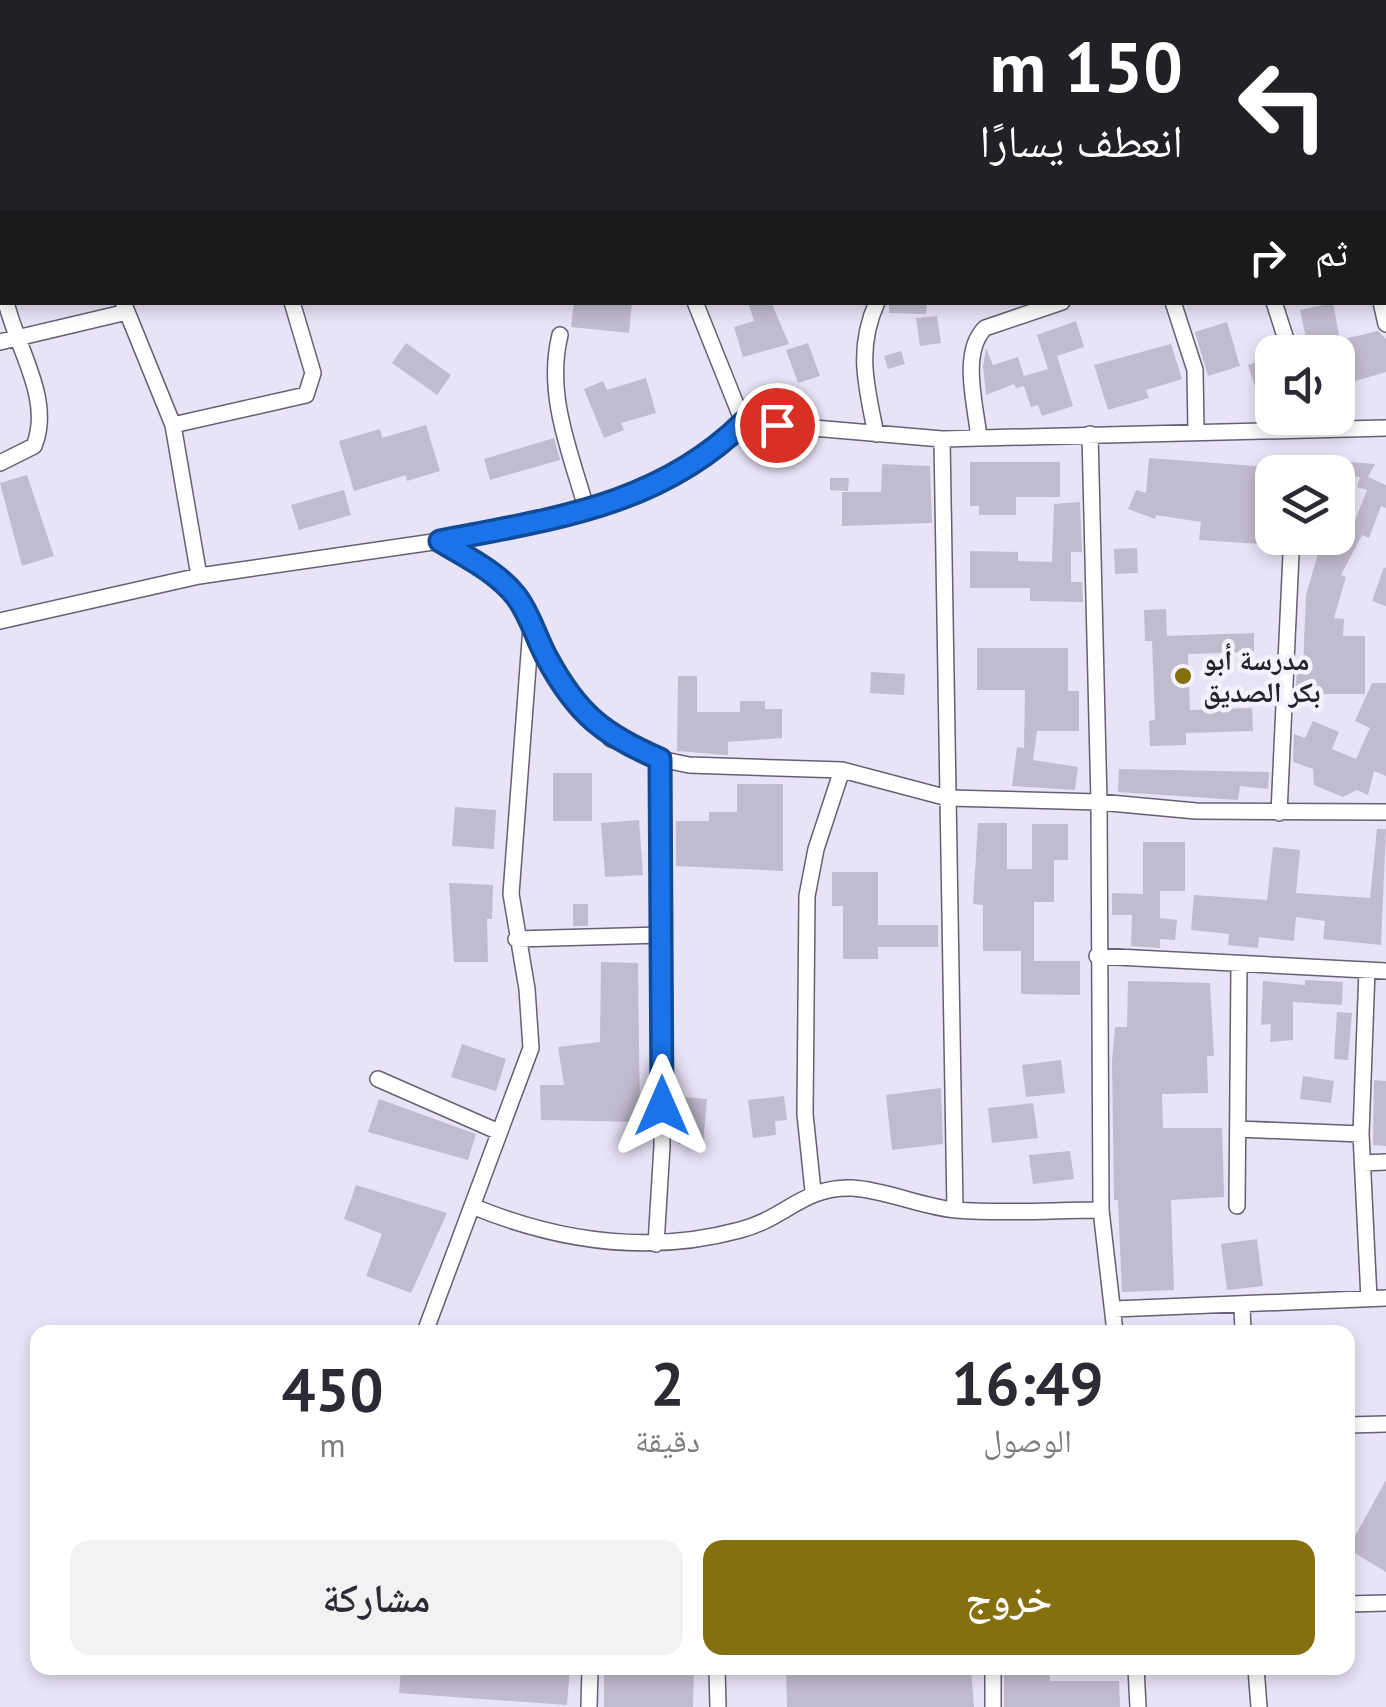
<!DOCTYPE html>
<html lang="ar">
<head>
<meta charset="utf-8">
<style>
  body { margin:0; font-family:"PT Sans","Noto Naskh Arabic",sans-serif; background:#f2f2f3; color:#2b2b33; direction:rtl; height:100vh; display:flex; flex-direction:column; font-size:38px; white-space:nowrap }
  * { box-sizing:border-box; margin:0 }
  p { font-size:32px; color:#7c7c81 }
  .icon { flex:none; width:55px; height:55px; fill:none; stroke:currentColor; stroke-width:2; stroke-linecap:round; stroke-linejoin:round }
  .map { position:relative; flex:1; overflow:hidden; direction:ltr }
  .side { position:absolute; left:30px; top:1325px; width:1325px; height:350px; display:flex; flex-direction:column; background:#fff; border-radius:20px; box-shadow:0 5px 15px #0003; direction:rtl }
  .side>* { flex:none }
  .banner { position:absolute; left:0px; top:0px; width:1388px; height:305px; box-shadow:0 5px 15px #0003; direction:rtl; background:#202124; color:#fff; overflow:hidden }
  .fabs { position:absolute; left:1255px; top:335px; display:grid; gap:20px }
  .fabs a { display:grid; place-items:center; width:100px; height:100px; border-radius:20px; background:#fff; box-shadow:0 5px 15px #0003; font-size:50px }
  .pin { position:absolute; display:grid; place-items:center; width:85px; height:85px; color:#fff; margin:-42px; border:5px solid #fff; border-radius:50%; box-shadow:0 2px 10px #0007 }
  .me { position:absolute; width:110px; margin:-55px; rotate:0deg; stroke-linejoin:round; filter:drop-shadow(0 0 8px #0008) }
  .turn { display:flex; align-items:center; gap:35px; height:210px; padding:0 40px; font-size:45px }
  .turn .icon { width:130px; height:130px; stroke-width:2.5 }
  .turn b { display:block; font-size:70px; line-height:85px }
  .then { display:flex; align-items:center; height:95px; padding:0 40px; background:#0003; gap:20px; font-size:38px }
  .eta { display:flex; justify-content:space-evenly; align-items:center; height:170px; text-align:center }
  .eta b { font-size:60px; font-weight:600; line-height:70px }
  .button { display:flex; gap:20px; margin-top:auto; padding:20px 40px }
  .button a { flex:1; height:115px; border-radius:20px; background:#856f0e; color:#fff; font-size:40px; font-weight:600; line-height:115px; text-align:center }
  .button a+a { background:#f2f2f3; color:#2b2b33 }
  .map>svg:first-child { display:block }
</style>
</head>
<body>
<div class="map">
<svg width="1386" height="1707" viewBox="0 0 1386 1707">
  <rect width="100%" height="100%" fill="#e9e3f7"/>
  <path fill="#c1bbce" d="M574 302H632L629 333 571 327Z
    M748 302H771L789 344 743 357 734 327 754 321Z
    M889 302H927L926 314 889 313Z
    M1333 303 1340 340 1378 331 1386 339V372L1352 382 1354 393 1338 396V352H1309L1300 310Z
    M937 316 941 343 920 346 916 318Z
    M1076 321 1084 347 1057 356 1073 406 1042 416 1038 405 1031 407 1024 386 1016 388 1014 384 986 395 983 366 986 348 993 365 1018 357 1024 376 1048 369 1037 335Z
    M1227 322 1240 366 1208 376 1195 332Z
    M406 343 451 375 437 395 392 363Z
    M808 343 820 376 798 383 786 350Z
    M1171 344 1182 379 1146 390 1149 398 1108 410 1094 365Z
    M901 351 905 364 888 369 884 356Z
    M1272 357V398L1260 402 1248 365Z
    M646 378 656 413 621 423 624 430 604 438 584 389 603 381 607 390Z
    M426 425 440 471 407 481 406 475 354 491 339 441 380 429 382 438Z
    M554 438 560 460 490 480 484 459Z
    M1149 458 1268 467 1260 544 1199 540 1201 522 1156 515 1155 519 1128 509 1136 490 1146 493Z
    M1321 460 1375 464 1368 477 1386 485V508L1381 506 1369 538 1362 535 1341 575 1346 577 1334 618 1344 619 1343 636H1365V694H1319L1296 686 1297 667 1303 668 1306 595 1317 557 1316 551 1288 538 1347 541 1367 490 1357 487 1360 477 1321 472Z
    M970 462H1060V497H1016V515H979V506H970Z
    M882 464 930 466 932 523 842 526V492H881Z
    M27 475 54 556 22 566 0 483Z
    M830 478H849L848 491 830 490Z
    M344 490 351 515 299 530 291 505Z
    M1080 502 1082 552H1071V582H1082L1083 602 1030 601V588H970V551L1018 552V561L1052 562 1054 504Z
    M1137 548 1138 573 1115 574 1114 549Z
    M1384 567 1386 568V606L1372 601Z
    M1166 609 1167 636 1254 633V652L1188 654 1190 710 1252 708 1253 731 1186 733V745L1150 746 1149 721 1155 720 1152 641H1145L1144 610Z
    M977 648H1068V691H1079V731H1037L1033 760 1078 767 1075 790 1012 786 1017 747 1024 748 1025 690H977Z
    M871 672 905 674 904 695 870 693Z
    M678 676H697V712H740V701H765V709H782V738L728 742V755L677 751Z
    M1372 683H1386V776L1374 771 1368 795 1357 790 1343 797 1314 785 1313 769 1293 762 1294 734 1305 738 1313 721 1339 732 1332 749 1356 759 1370 728 1355 721Z
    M1119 769 1269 772 1268 789 1240 786 1238 800 1118 792Z
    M553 773H592V821H553Z
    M737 784H783V871L676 866V821H709V812H737Z
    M455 807 496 810 494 849 452 846Z
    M639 820 643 875 605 877 601 823Z
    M978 823H1007V869H1032V824H1068V860H1054V902H1034V961H1080V995L1021 994V951H983V905L973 904Z
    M1377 829H1386L1381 945 1323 939 1325 921 1296 917 1294 941 1259 937 1258 948 1228 945 1229 934 1191 930 1194 895 1267 900 1273 847 1300 850 1296 893 1370 898Z
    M1143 842H1185V891H1160V918L1177 920 1175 940 1160 939V948L1131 946 1132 915H1112V893L1143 894Z
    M832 872H878V925H938V947H878V959H843V906H832Z
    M449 883 493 885 492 919H487L488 962H454Z
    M573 904H588V926H573Z
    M601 962 638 963 640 1122 541 1120 540 1085H564L558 1047 600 1042Z
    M1305 980 1343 982 1342 1005 1293 1002V1040L1270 1042 1271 1024 1261 1025 1263 981 1305 985Z
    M1128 981 1210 983 1214 1056H1207L1208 1093 1162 1094 1163 1128H1222L1224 1197 1171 1200 1174 1290 1122 1292 1118 1200H1114L1112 1061 1115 1027H1127Z
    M1337 1012 1352 1013 1348 1060 1334 1059Z
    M462 1044 506 1059 496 1091 451 1077Z
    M1061 1060 1065 1093 1026 1097 1022 1065Z
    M1303 1076 1334 1081 1331 1103 1300 1099Z
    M1374 1080 1386 1081V1146L1373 1145Z
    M941 1088 943 1144 892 1150 886 1095Z
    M784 1096 787 1120 775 1121 776 1135 753 1138 748 1100Z
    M681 1097 707 1099 703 1145 678 1144Z
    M379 1099 476 1134 468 1160 368 1132Z
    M1033 1103 1038 1138 992 1143 988 1108Z
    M1070 1151 1074 1179 1033 1184 1029 1155Z
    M356 1185 447 1213 411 1293 366 1276 382 1234 344 1219Z
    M1257 1239 1263 1286 1227 1290 1221 1244Z
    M1386 1480V1572L1348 1549Z
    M401 1668H570L567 1705 399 1693Z
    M604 1668H694L693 1707H604Z
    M971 1668 974 1707H787L786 1669Z
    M1004 1668H1050V1681H1119L1120 1707H1004Z"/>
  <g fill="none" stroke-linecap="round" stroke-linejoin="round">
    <defs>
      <path id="minor" d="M243 0 246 2
        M585 0 586 2
        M818 0 819 2
        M1210 0 1211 2
        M68 2 69 0
        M467 2 468 0
        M1016 2 1023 0
        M1385 8H1386
        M1385 199H1386
        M0 218H2
        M0 279 2 290
        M123 302 173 425 199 576
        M695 302 743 422
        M1173 302 1195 370 1196 431
        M1274 302 1290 352
        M1381 302 1386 324
        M560 335C545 395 571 454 587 511
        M0 342 127 312
        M743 422 942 439 1386 428
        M173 425 306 395 313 373 292 302
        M876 434C866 385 856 349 877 302
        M1090 434 1099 802 1101 1210 1115 1332
        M979 438C976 406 960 353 985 328L1062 302
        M942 439 955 1210
        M0 463 34 446C53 400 17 349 6 302
        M440 541 496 576 513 593 532 618 546 657 578 705 611 739 660 759 689 765 842 770 948 798 1099 802 1196 811 1386 812
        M0 621 199 576 440 541 587 511 667 481 707 454 743 422
        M1279 813 1291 554
        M516 939 661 935
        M1097 956 1386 971
        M1367 970 1361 1134 1369 1299
        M378 1079 499 1132
        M1238 1129 1361 1134
        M1363 1163 1386 1162
        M813 1191 805 1114 807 896 816 849 842 770
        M472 1206C559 1242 648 1255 740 1230 784 1219 804 1186 852 1188 887 1190 921 1207 956 1210 1004 1214 1053 1210 1101 1210
        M1237 1206 1239 966
        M656 1244 662 1146 660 759
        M1242 1307 1243 1332
        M1114 1309 1386 1298
        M425 1332 531 1048 527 989 511 894 531 627
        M1348 1425 1386 1424
        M1348 1604 1386 1603
        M717 1668 718 1707
        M1136 1668 1138 1707
        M1256 1668 1259 1707
        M589 1707 590 1668
        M993 1707V1668"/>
    </defs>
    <use href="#minor" stroke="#666071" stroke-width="18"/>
    <use href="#minor" stroke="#fff" stroke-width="15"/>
  </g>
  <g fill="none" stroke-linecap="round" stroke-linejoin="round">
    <defs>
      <path id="route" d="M662 1106 660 759C604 735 577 714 547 658 535 636 531 616 516 596 496 571 466 557 440 541 552 519 659 506 744 422L777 425"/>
    </defs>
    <use href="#route" stroke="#114b97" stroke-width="25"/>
    <use href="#route" stroke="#1a73e8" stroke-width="18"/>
  </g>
  <circle fill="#856f0e" stroke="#f5f1fe" stroke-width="4" cx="1183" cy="676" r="10"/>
  <g text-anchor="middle" stroke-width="9" stroke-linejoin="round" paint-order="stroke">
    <g font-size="28" font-weight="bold" fill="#25232a" stroke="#f5f1fe" text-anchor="start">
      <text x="1203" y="670">مدرسة أبو<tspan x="1203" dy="32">بكر الصديق</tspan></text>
    </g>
  </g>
</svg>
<div class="fabs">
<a><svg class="icon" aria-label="sound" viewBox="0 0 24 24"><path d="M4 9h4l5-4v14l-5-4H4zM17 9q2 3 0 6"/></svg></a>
<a><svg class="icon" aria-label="layers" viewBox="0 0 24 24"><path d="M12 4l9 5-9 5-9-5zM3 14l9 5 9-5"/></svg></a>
</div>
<div class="pin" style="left:777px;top:425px;background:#d93025"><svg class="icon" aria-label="arrive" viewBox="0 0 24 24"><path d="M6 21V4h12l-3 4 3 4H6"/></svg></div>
<svg class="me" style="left:662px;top:1106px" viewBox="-20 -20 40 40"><path d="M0-17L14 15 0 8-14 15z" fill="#1a73e8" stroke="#fff" stroke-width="4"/></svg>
<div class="banner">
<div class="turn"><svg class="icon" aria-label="left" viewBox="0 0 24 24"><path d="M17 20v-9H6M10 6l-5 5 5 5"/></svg><div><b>150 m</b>انعطف يسارًا</div></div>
<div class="then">ثم<svg class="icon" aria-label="right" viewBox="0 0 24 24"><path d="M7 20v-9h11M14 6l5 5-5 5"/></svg></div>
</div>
<section class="side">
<div class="eta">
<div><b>16:49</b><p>الوصول</p></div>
<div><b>2</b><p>دقيقة</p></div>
<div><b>450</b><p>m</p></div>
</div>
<div class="button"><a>خروج</a><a>مشاركة</a></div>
</section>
</div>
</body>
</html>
